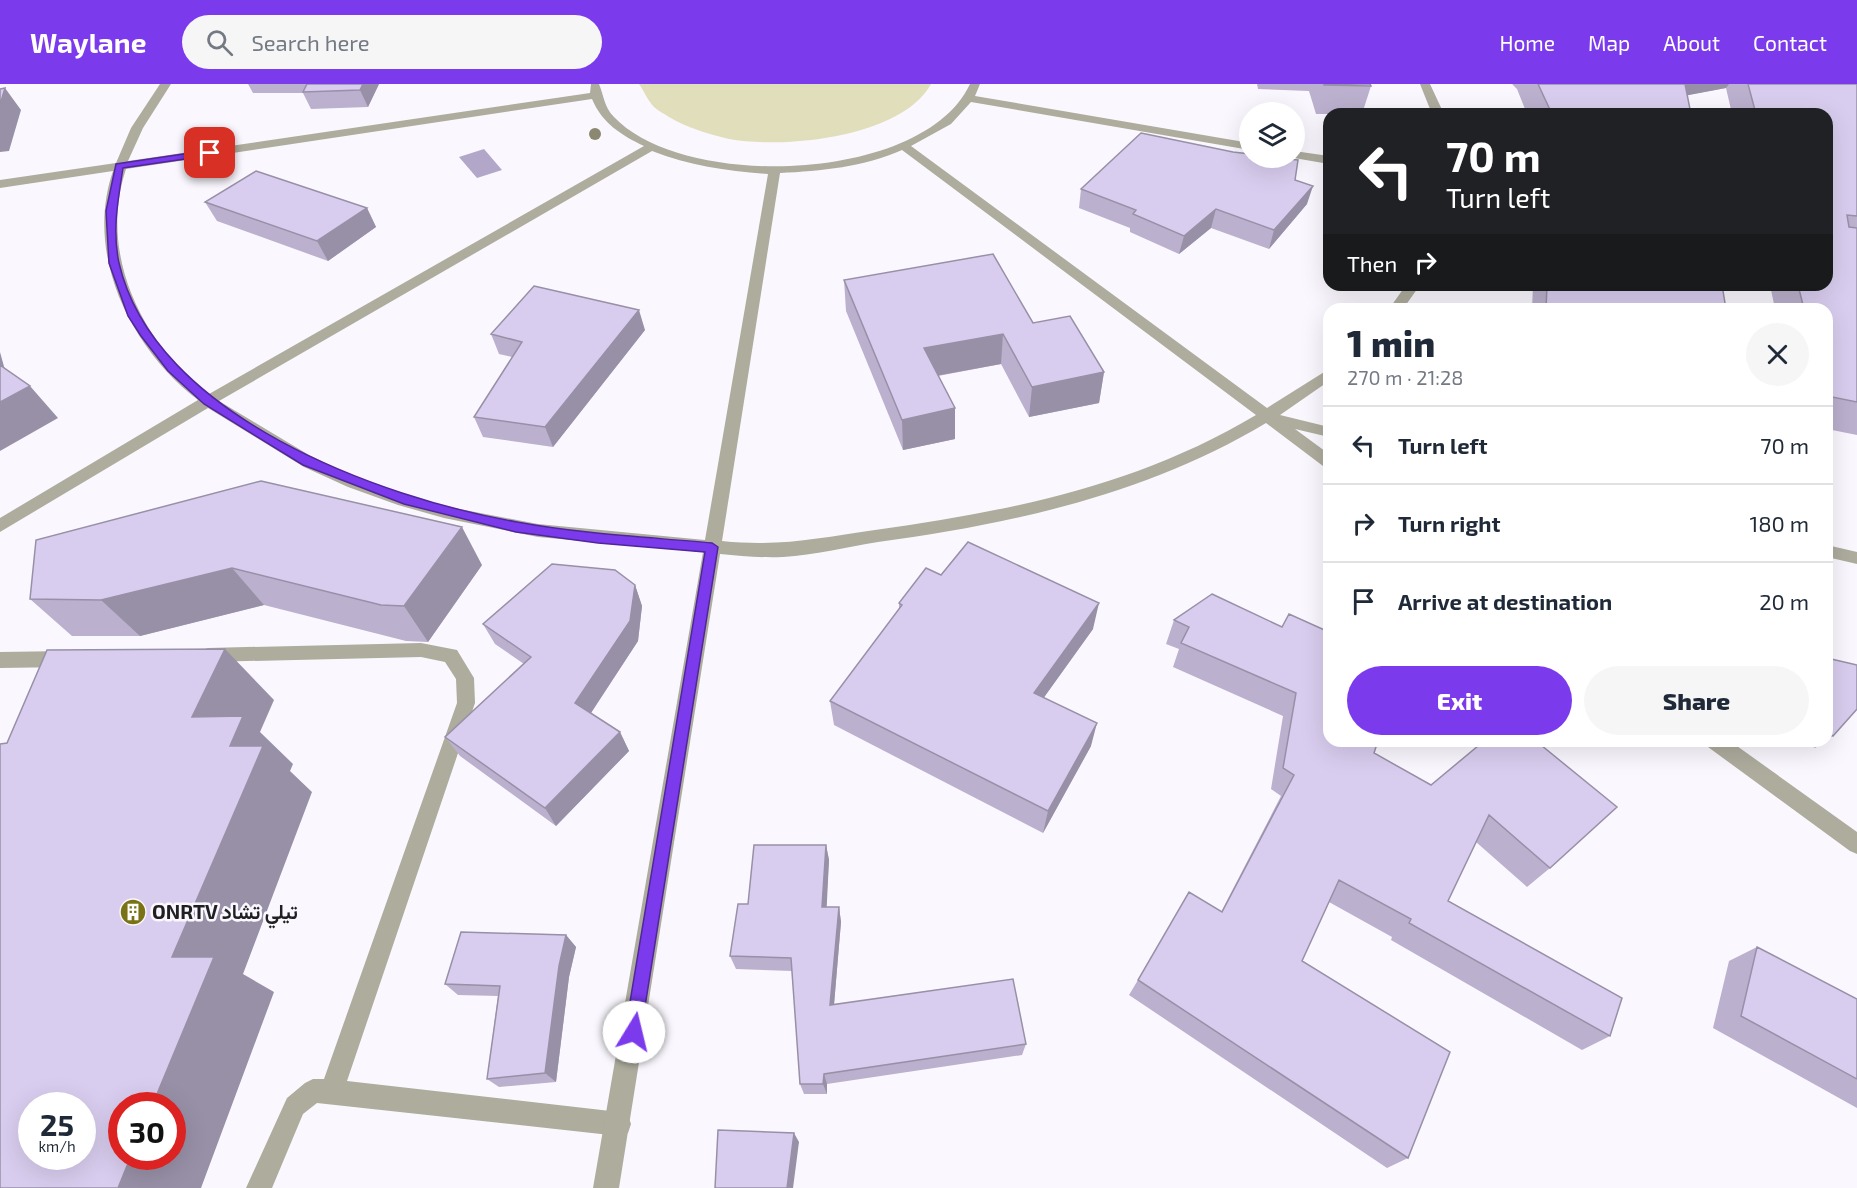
<!DOCTYPE html>
<html lang="en">
<head>
<meta charset="utf-8">
<style>
  body { margin:0; font-family:"Exo 2",Vazirmatn,sans-serif; background:#f6f6f7; color:#1f2937; height:100vh; display:flex; flex-direction:column; font-size:22px; white-space:nowrap }
  * { box-sizing:border-box; margin:0 }
  p { font-size:20px; color:#747a83 }
  .icon { flex:none; width:33px; height:33px; fill:none; stroke:currentColor; stroke-width:2; stroke-linecap:round; stroke-linejoin:round }
  .map { position:relative; flex:1; overflow:hidden }
  .side { position:absolute; left:1323px; top:219px; width:510px; height:444px; display:flex; flex-direction:column; background:#fff; border-radius:18px; box-shadow:0 6px 24px #0002 }
  .side>* { flex:none }
  .banner { position:absolute; left:1323px; top:24px; width:510px; height:183px; border-radius:18px; box-shadow:0 6px 24px #0002; background:#202124; color:#fff; overflow:hidden }
  .tools { position:absolute; left:1239px; top:18px; display:grid; gap:12px }
  .tools a { display:grid; place-items:center; width:66px; height:66px; border-radius:50%; background:#fff; box-shadow:0 6px 24px #0002; font-size:30px }
  .speed { position:absolute; left:18px; top:1008px; display:flex; gap:12px; font-size:30px; font-weight:700; text-align:center }
  .speed>* { display:grid; place-content:center; width:78px; height:78px; border-radius:50%; background:#fff; box-shadow:0 6px 24px #0002; line-height:1 }
  .speed small { font-size:15px; font-weight:400 }
  .speed .limit { border:9px solid #d22; background:#fff; color:#111 }
  .pin { position:absolute; display:grid; place-items:center; width:51px; height:51px; color:#fff; margin:-26px; border-radius:12px; box-shadow:0 3px 9px #0006 }
  .me { position:absolute; width:66px; margin:-33px; rotate:9deg; stroke-linejoin:round; filter:drop-shadow(0 0 4px #0008) }
  .turn { display:flex; align-items:center; gap:21px; height:126px; padding:0 24px; font-size:27px }
  .turn .icon { width:78px; height:78px; stroke-width:2.5 }
  .turn b { display:block; font-size:42px; line-height:51px }
  .then { display:flex; align-items:center; height:57px; padding:0 24px; background:#0003; gap:12px; font-size:22px }
  .round { display:grid; place-items:center; flex:none; width:63px; height:63px; border-radius:32px; background:#f6f6f7 }
  .overview { display:flex; align-items:center; justify-content:space-between; height:102px; padding:0 24px }
  h1 { font-size:36px; font-weight:800; line-height:45px }
  .action { display:flex; gap:12px; margin-top:auto; padding:12px 24px }
  .action a { flex:1; height:69px; border-radius:36px; background:#7c3aed; color:#fff; font-size:24px; font-weight:800; line-height:69px; text-align:center }
  .action a+a { background:#f6f6f7; color:#1f2937 }
  ul { padding:0; list-style:none }
  li { display:flex; align-items:center; gap:18px; height:78px; padding:0 24px; border-top:2px solid #e0e1e3 }
  li div { flex:1 }
  li b { display:block; font-size:22px }
  li em { font-style:normal }
  header { display:flex; align-items:center; gap:36px; box-sizing:border-box; height:84px; padding:0 30px; background:#7c3aed; color:#fff }
  header strong { font-size:28px }
  nav { display:flex; gap:33px; margin-inline-start:auto; font-size:21px }
  .search { width:420px; height:54px; background:#f6f6f7; display:flex; align-items:center; gap:15px; box-sizing:border-box; padding:0 21px; border-radius:33px; color:#747a83; font-size:22px }
  .map>svg:first-child { display:block }
</style>
</head>
<body>
<header>
<strong>Waylane</strong>
<div class="search"><svg class="icon" aria-label="search" viewBox="0 0 24 24"><circle cx="10" cy="10" r="6"/><path d="M15 15l6 6"/></svg>Search here</div>
<nav><a>Home</a><a>Map</a><a>About</a><a>Contact</a></nav>
</header>
<div class="map">
<svg width="1857" height="1104" viewBox="0 0 1857 1104">
  <rect width="100%" height="100%" fill="#faf8fe"/>
  <path fill="#e0debb" d="M639 0H931C901 54 784 65 729 55 708 50 688 44 669 33 665 30 658 27 654 23 648 17 644 7 639 0Z"/>
  <path fill="#b2a7c8" d="M484 65 502 86 477 94 459 73Z"/>
  <g fill="none" stroke-linecap="round" stroke-linejoin="round">
    <path fill="#adac9d" fill-rule="evenodd" d="M421 559 457 566 474 594 475 619 347 997 619 1028 628 1031 631 1040 628 1049 619 1052 317 1019 303 1030 272 1104H246L287 1014 305 999 313 995H324L457 619 456 595 445 578 421 573 208 578 202 576 199 571 202 566 208 564Z
      M66 567 72 570 75 575 72 580 66 583 0 584V568Z"/>
    <path fill="#adac9d" fill-rule="evenodd" d="M160 0H171L143 44 128 77 590 9 591 0H599C604 12 604 23 614 33 684 107 924 99 970 0H980L975 12 1250 59V66L971 18 951 40 911 62 1267 324 1329 285V297L1280 331 1329 343V353L1295 345 1329 370V384L1323 382 1266 339C1148 410 1012 440 878 458 846 463 815 471 783 473 762 474 741 472 720 470L619 1104H593L703 468 538 453 444 434 398 421 348 403 304 383 208 324 0 448V434L198 316C131 265 84 171 113 87L0 104V96L116 79 131 44ZM592 15C602 39 621 51 644 62L209 310C141 259 98 169 126 85ZM902 66 1256 331C1137 402 1010 427 875 446 819 454 780 463 722 457L780 89C821 87 864 83 902 66ZM652 67C690 82 729 87 768 90L705 456 538 440 444 422 402 410 359 395 309 371 219 317Z
      M1420 0H1430L1444 30H1432Z
      M1294 67 1329 72V80L1294 74Z
      M1406 201H1420L1403 225H1389Z
      M1827 461 1857 468V480L1827 473Z
      M1705 657H1730L1857 748V770L1850 767 1708 663Z"/>
  </g>
  <circle fill="#8b8872" cx="595" cy="50" r="6"/>
  <path fill="#bbb0ce" d="M248 0H379L368 23 311 25 303 9H253Z
    M1257 0H1370L1371 2 1362 30H1316L1309 7 1258 5Z
    M1512 0H1857V351L1827 345V225H1775L1770 201H1827V30H1732L1726 4 1687 11 1691 30H1527L1517 5Z
    M1295 96 1307 120 1269 165 1211 144 1179 170 1130 148V144L1079 124 1081 105Z
    M205 118 367 124 376 143 328 177 217 137Z
    M844 196 1033 239 1104 288 1099 319 1029 333 1001 280 938 292 955 355 903 366 846 227Z
    M1533 201H1722L1726 225H1532Z
    M645 246 553 363 483 353 474 333 512 273 499 270 491 250Z
    M36 456 482 481 428 558 406 557 264 521 140 552H72L30 515Z
    M941 491 1093 545 1044 613 1091 662 1043 749 834 641 830 617 899 525V519Z
    M635 501 642 522 638 557 591 629 620 648 629 667 556 742 460 672 445 653 524 580 495 560 483 540Z
    M1174 536 1282 543 1329 657 1374 669 1431 701 1484 657 1550 784 1527 803 1476 758 1448 817 1610 952 1582 966 1391 856 1392 853 1329 818 1302 877 1408 1074 1387 1084 1129 911 1138 896 1221 828 1281 712 1271 705 1283 632 1173 583 1179 565 1166 560Z
    M1827 574 1833 652 1827 656Z
    M1805 657H1826L1815 664Z
    M826 761 829 776 826 823H839L841 838 834 920 1026 960 1022 971 827 1000V1010H804L800 1000 792 887 736 885 730 872 748 820Z
    M566 851 576 863 569 893 556 998 499 1003 487 995 498 912 458 911 445 900Z
    M1757 863 1857 915V1024L1713 944 1729 877Z"/>
  <path fill="#9890a7" d="M363 0H379L368 23 360 6Z
    M1676 0H1729L1726 4 1668 15Z
    M5 4 21 26 9 67 0 68V21Z
    M1313 102 1307 120 1269 165 1274 146Z
    M367 124 376 143 328 177 317 157Z
    M1216 125 1211 144 1179 170 1184 152Z
    M639 226 645 246 553 363 545 343Z
    M1003 250 1001 280 924 294V264Z
    M0 268 8 297 0 288Z
    M1104 288 1099 319 1029 333 1032 303Z
    M30 302 58 334 0 367V318Z
    M955 324V355L903 366 902 336Z
    M462 443 482 481 428 558 404 522Z
    M232 484 264 521 140 552 101 516Z
    M635 501 642 522 638 557 585 638 575 619Z
    M1099 519 1093 545 1030 633 1034 609Z
    M225 565 274 616 260 648 293 680 290 687 312 708 243 890 274 908 201 1104H118L131 1072H172V1022H152L192 633Z
    M1097 639 1091 662 1043 749 1048 727Z
    M620 648 629 667 556 742 545 724Z
    M826 761 829 776 826 837 822 823Z
    M839 823 841 838 833 933 830 921Z
    M566 851 576 863 569 893 556 998 545 989 559 882Z
    M824 990 827 1000V1010L823 1000Z
    M794 1049 799 1058 793 1104H787Z"/>
  <path fill="#d9cdef" stroke="#9890a7" stroke-width="1.5" fill-rule="evenodd" d="M307 0H363L360 6 303 8Z
    M1324 0H1370L1371 2 1324 1Z
    M1538 0H1685L1691 30H1552Z
    M1748 0H1857V132L1847 131 1849 143 1857 144V318L1827 312V225H1804L1798 201H1827V30H1756Z
    M5 4 0 21V5Z
    M1141 49 1233 68 1250 70V74H1275L1298 76 1295 96 1313 102 1274 146 1216 125 1184 152 1133 130 1136 126 1081 105Z
    M256 87 367 124 317 157 205 118Z
    M993 170 1033 239 1070 232 1104 288 1032 303 1003 250 924 264 955 324 902 336 844 196Z
    M1547 201H1722L1726 225H1546Z
    M534 202 639 226 545 343 474 333 522 258 491 250Z
    M0 281 30 302 0 318Z
    M261 397 462 443 404 522 381 521 232 484 101 516 30 515 36 456Z
    M968 458 1099 519 1034 609 1097 639 1048 727 830 617 902 521 899 519 926 484 941 491Z
    M552 480 615 486 635 501 630 537 575 619 620 648 545 724 445 653 531 573 483 540Z
    M1212 510 1282 543 1289 530 1329 548V562L1326 564 1329 565V657H1378L1374 669 1431 701 1484 657H1536L1617 723 1550 784 1489 731 1448 817 1622 914 1610 952 1409 839 1411 835 1339 796 1302 877 1450 968 1408 1074 1138 896 1189 808 1222 828 1294 691 1283 684 1296 609 1181 559 1189 543 1174 536Z
    M225 565 192 633 243 632 230 662H263L172 873H214L152 1022H122V1072H131L118 1104H0V660L7 659 47 566ZM32 1022H82V1072H32Z
    M1827 574 1857 581V625L1833 652 1827 648Z
    M754 761H826L822 823H839L830 921 1013 895 1026 960 824 990 823 1000H800L791 874 730 872 738 820H748Z
    M461 848 566 851 559 882 545 989 487 995 500 902 445 900Z
    M1757 863 1857 915V995L1741 932Z
    M718 1046 794 1049 787 1104H715Z"/>
  <path fill="#7c3aed" stroke="#51269a" stroke-width="1.5" d="M210 66 214 69 213 71 123 84C118 116 112 147 119 179 154 332 380 414 517 438 582 450 647 453 712 459L718 463 640 954 634 957 627 954 625 948 705 468 598 459 516 448 404 420 303 381 204 320 168 287 141 252 128 232 109 179 106 127 116 80Z"/>
  <defs>
    <symbol id="building-disc" viewBox="-11 -11 22 22"><circle r="9.5" fill="#7a7316" stroke="#faf8fe"/><path d="M-4-6H4V6H1V3H-1V6H-4ZM-2.5-4.3h1.7v1.8h-1.7ZM.8-4.3h1.7v1.8H.8ZM-2.5-1h1.7V.8h-1.7ZM.8-1h1.7V.8H.8Z" fill="#fff"/></symbol>
  </defs>
  <g fill-rule="evenodd">
    <use href="#building-disc" x="118" y="813" width="30" height="30"/>
  </g>
  <g text-anchor="middle" stroke-width="5" stroke-linejoin="round" paint-order="stroke">
    <g font-size="20" font-weight="bold" fill="#201f21" stroke="#faf8fe" text-anchor="start">
      <text x="152" y="835">ONRTV تيلي تشاد</text>
    </g>
  </g>
</svg>
<div class="tools">
<a><svg class="icon" aria-label="layers" viewBox="0 0 24 24"><path d="M12 4l9 5-9 5-9-5zM3 14l9 5 9-5"/></svg></a>
</div>
<div class="speed"><div>25<small>km/h</small></div><div class="limit">30</div></div>
<div class="pin" style="left:210px;top:69px;background:#d93025"><svg class="icon" aria-label="arrive" viewBox="0 0 24 24"><path d="M6 21V4h12l-3 4 3 4H6"/></svg></div>
<svg class="me" style="left:634px;top:948px" viewBox="-20 -20 40 40"><circle r="19" fill="#fff"/><path d="M0-13L10 11 0 6-10 11z" fill="#7c3aed"/></svg>
<div class="banner">
<div class="turn"><svg class="icon" aria-label="left" viewBox="0 0 24 24"><path d="M17 20v-9H6M10 6l-5 5 5 5"/></svg><div><b>70 m</b>Turn left</div></div>
<div class="then">Then<svg class="icon" aria-label="right" viewBox="0 0 24 24"><path d="M7 20v-9h11M14 6l5 5-5 5"/></svg></div>
</div>
<section class="side">
<div class="overview"><div><h1>1 min</h1><p>270 m · 21:28</p></div><a class="round"><svg class="icon" aria-label="close" viewBox="0 0 24 24"><path d="M6 6l12 12M18 6L6 18"/></svg></a></div>
<ul>
<li><svg class="icon" aria-label="left" viewBox="0 0 24 24"><path d="M17 20v-9H6M10 6l-5 5 5 5"/></svg><div><b>Turn left</b></div><em>70 m</em></li>
<li><svg class="icon" aria-label="right" viewBox="0 0 24 24"><path d="M7 20v-9h11M14 6l5 5-5 5"/></svg><div><b>Turn right</b></div><em>180 m</em></li>
<li><svg class="icon" aria-label="arrive" viewBox="0 0 24 24"><path d="M6 21V4h12l-3 4 3 4H6"/></svg><div><b>Arrive at destination</b></div><em>20 m</em></li>
</ul>
<div class="action"><a>Exit</a><a>Share</a></div>
</section>
</div>
</body>
</html>
